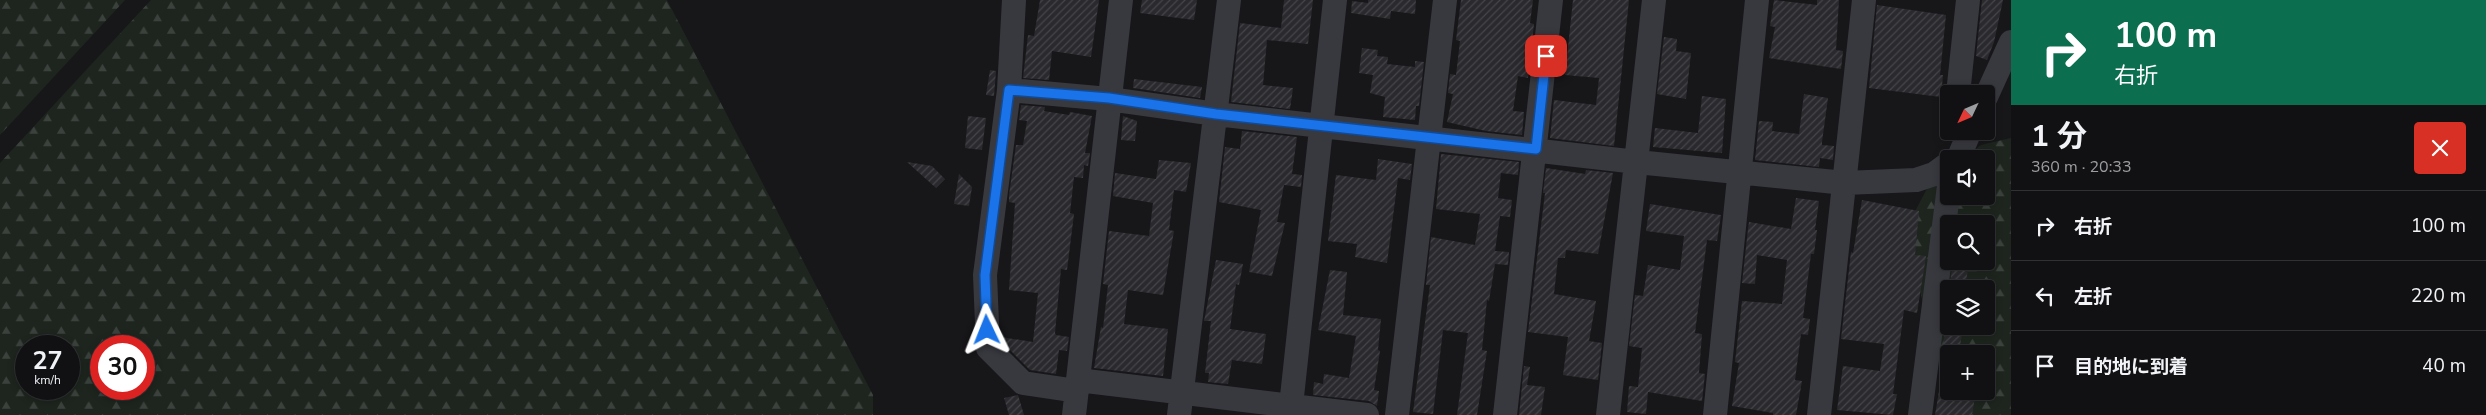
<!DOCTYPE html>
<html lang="ja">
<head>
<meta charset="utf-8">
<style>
  body { margin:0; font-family:"Nunito Sans","Noto Sans JP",sans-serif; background:#1a1a1d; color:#f1f3f6; height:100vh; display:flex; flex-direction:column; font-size:19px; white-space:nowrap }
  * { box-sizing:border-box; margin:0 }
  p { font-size:16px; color:#9c9da0 }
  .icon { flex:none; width:28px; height:28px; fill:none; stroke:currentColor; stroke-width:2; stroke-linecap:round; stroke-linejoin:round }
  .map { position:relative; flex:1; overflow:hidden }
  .details { display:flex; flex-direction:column; background:#111114; width:475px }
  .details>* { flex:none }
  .hud { background:#0b6e4f; color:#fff; overflow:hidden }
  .needle { width:32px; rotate:226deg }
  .fabs { position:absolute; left:1940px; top:85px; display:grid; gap:10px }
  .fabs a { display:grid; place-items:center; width:55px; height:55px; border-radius:5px; background:#111114; box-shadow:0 2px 8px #0003,0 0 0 1px #303134; font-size:25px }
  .speed { position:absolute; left:15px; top:335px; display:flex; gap:10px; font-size:25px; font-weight:700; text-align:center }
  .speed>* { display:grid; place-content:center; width:65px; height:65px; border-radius:50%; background:#111114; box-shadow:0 2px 8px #0003,0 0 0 1px #303134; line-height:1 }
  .speed small { font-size:12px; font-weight:400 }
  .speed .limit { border:8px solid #d22; background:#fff; color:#111 }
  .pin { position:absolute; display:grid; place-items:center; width:42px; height:42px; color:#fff; margin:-21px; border-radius:10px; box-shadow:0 2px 8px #0006 }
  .me { position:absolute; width:55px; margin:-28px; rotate:358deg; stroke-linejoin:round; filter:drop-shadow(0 0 4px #0008) }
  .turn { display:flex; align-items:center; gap:18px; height:105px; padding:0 20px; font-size:22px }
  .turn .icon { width:65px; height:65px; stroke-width:2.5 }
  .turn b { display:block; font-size:35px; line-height:42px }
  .round { display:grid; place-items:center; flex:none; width:52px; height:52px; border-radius:5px; background:#1a1a1d }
  .head { display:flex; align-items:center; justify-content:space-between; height:85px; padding:0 20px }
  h1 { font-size:30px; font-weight:700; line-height:38px }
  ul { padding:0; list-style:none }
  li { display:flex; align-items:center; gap:15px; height:70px; padding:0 20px; border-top:1px solid #303134 }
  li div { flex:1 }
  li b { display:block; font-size:19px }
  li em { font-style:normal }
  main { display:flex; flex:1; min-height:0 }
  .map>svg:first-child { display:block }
</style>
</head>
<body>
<main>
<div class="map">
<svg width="2011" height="415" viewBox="0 0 2011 415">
  <defs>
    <pattern id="forest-firs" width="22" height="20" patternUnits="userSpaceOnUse" patternTransform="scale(1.25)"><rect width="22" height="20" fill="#1d251e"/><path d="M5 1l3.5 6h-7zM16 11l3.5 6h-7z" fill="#3b423d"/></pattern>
    <pattern id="building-hatch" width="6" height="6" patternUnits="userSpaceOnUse" patternTransform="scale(1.25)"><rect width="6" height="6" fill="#2a2a2e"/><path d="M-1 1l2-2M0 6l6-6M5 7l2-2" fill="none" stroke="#46464a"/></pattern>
  </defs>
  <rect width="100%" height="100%" fill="#17171a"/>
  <path fill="url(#forest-firs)" fill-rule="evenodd" d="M0 0H125L0 135Z
    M151 0H667L873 395V415H0V163ZM26 346H69V389H26ZM101 346H144V389H101Z
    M2011 138V415H1959L1953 391H1986V354H1949V380L1927 322 1911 249V219L1930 183 1949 169V196H1986V159H1963L1981 145ZM1949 224H1986V261H1949ZM1949 289H1986V326H1949Z"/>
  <path fill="url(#building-hatch)" d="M1040 0H1099L1091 57 1052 51 1049 80 1023 78 1028 35 1034 36Z
    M1142 0H1197L1194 20 1140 13Z
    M1284 0H1313L1308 44 1267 40 1263 85 1293 88 1290 109 1231 102 1240 23 1281 28Z
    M1368 0H1416L1415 14 1391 11 1390 19 1351 13 1352 1 1368 3Z
    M1461 0H1533L1530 23 1534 24 1528 78 1518 76 1513 111 1524 112 1522 135 1486 131 1447 122 1453 94 1448 93 1450 74 1456 75 1460 41 1456 40Z
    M1573 0H1629L1614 146 1550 138 1554 100 1596 105 1599 78 1565 75Z
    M1774 0 1817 5V0H1839L1836 50 1843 51 1841 69 1769 58 1775 27 1770 26Z
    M1982 0H2003L1994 42 1987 60 1976 56Z
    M1877 5 1946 15 1940 75H1943L1941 97 1869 88Z
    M1664 37 1677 39 1676 51 1691 53 1686 99 1657 94Z
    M1362 48 1378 50 1377 56 1388 57 1387 64 1415 67V61L1424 62 1419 106H1416L1415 120 1383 117 1385 97 1370 93 1373 75 1359 73Z
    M990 70 996 71 994 96 986 95Z
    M1134 79 1202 87 1200 98 1133 88Z
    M1804 94 1828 98 1822 142V145L1834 146 1833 160 1820 158 1819 167 1755 160 1759 121 1773 122 1772 131 1799 134Z
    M1702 96 1726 99 1722 153 1653 147 1655 128 1698 133Z
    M1021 105 1045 107 1044 111 1069 115 1070 112 1092 116 1085 153H1090L1088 166 1084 165 1083 178 1074 177 1070 213 1074 214 1067 270 1061 269 1055 333 1056 335 1069 337 1067 351 1059 350 1056 374 1030 370 1002 342 1001 337 1033 342 1038 293 1009 290 1015 203 1009 202V195L1016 145H1023L1027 121 1019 120Z
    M968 116 986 118 982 150 965 148Z
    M1123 116 1137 121 1135 141 1121 140Z
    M1242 131 1297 137 1292 174 1302 175 1301 187 1284 185 1277 222 1285 223 1272 276 1249 272 1261 210 1219 202 1225 147 1240 149Z
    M1441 154 1519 162 1518 175 1501 173 1498 198 1512 200 1510 217 1500 216 1495 251 1509 252 1508 265 1495 264 1489 301 1487 300 1482 350 1487 351 1477 415H1457L1468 333 1443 330 1433 414 1413 412 1430 285H1426L1431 237 1475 245 1480 214 1436 209Z
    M1378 159 1412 164 1410 180 1398 178 1387 263 1355 257 1357 244 1328 241 1336 175 1376 180Z
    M1159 160 1191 163 1186 192 1174 190 1169 230 1174 231 1163 295 1128 290 1124 324 1168 329 1163 376 1094 368 1101 327 1103 328 1108 285 1103 284 1109 231 1149 236 1153 203 1113 196 1115 173 1156 179Z
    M907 162 932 166 945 179 936 188Z
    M1546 168 1585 174 1586 170 1613 173 1598 254 1566 250 1565 258H1558L1554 294 1596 301 1589 341 1602 343 1598 380 1563 375 1568 337 1528 332 1545 193H1543Z
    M959 174 972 187 969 206 954 204Z
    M1796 198 1819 201 1815 230H1817L1814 254H1811L1803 318 1810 319 1808 335 1801 334 1795 380 1802 381 1796 415H1773V413L1732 406 1739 363 1735 362 1742 301 1782 304 1787 260 1757 255 1755 284 1742 283 1748 229 1749 222 1791 229Z
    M1862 200 1919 211 1915 255 1926 256 1917 313 1904 310 1893 394H1897L1893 415 1837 410 1843 366 1880 371 1884 344 1841 339 1851 252 1853 253Z
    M1650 204 1721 215 1717 241 1707 240 1695 333 1702 334 1699 373 1705 374 1702 401 1648 392 1646 414 1627 412 1629 386 1638 387 1642 348 1629 346 1635 295 1643 296 1648 265 1680 270 1684 236 1646 231Z
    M1216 260 1243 264 1239 285 1236 284 1230 329 1266 334 1262 364 1232 360 1228 384 1208 382 1209 373H1205L1211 321H1204Z
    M1953 261 1969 263 1965 288 1950 285Z
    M1330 270 1347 272 1343 315 1381 319 1378 350 1380 351 1374 390 1379 391 1377 406 1369 401 1313 395 1314 382 1323 384 1324 374 1349 378 1356 336 1318 330Z
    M1946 326H1963L1959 354H1942Z
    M1524 366 1530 367 1527 385 1545 387 1541 415H1519Z
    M1939 391H1976L1972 415H1935Z
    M1018 395 1024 415H1009L1004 398Z"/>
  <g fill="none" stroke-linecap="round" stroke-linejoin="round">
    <path stroke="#38393f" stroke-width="24" d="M1014 0 1009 90 1109 99 1216 114 1637 162 1845 183 1916 180 1934 174 1949 163
      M1009 90 985 275 988 348 1023 383 1077 391
      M1958 94 1968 0
      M1986 97 2011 42
      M1958 159 1970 131
      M1078 380 1367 415
      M1074 415 1121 0
      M1179 415 1229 0
      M1290 415 1335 0
      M1397 415 1445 0
      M1505 415 1551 0
      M1608 415 1654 0
      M1715 415 1757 0
      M1819 415 1864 0
      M1920 415 1949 186"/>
  </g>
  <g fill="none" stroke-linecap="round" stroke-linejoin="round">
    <defs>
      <path id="route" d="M987 330 985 275 1009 90 1109 98 1216 114 1536 149 1546 56"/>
    </defs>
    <use href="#route" stroke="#114b97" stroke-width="12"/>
    <use href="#route" stroke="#1a73e8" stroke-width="9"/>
  </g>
</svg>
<div class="fabs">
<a><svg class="needle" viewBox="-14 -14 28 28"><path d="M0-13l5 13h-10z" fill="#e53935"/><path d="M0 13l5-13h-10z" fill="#9c9da0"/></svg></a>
<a><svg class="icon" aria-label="sound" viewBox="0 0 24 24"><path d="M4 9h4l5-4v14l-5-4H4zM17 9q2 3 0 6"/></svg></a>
<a><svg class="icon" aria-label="search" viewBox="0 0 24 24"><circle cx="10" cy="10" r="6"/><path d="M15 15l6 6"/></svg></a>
<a><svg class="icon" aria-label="layers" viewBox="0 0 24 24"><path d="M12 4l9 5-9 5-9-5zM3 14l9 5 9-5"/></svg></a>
<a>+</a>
</div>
<div class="speed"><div>27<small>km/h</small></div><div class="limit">30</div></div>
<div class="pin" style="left:1546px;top:56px;background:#d93025"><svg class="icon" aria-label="arrive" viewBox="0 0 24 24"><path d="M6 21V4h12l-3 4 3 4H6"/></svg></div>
<svg class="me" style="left:987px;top:330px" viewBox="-20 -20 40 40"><path d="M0-17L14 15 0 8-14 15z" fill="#1a73e8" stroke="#fff" stroke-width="4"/></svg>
</div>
<section class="details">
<div class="hud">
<div class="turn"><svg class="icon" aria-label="right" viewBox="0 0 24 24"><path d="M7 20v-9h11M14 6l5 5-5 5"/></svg><div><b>100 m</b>右折</div></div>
</div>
<div class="head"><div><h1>1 分</h1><p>360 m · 20:33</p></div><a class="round" style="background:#d93025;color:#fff"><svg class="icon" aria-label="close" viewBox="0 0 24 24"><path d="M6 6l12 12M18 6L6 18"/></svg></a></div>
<ul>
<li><svg class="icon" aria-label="right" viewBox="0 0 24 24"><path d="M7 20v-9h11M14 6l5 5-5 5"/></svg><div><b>右折</b></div><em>100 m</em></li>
<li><svg class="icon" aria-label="left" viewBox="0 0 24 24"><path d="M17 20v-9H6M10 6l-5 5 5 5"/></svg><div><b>左折</b></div><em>220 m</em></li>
<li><svg class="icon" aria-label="arrive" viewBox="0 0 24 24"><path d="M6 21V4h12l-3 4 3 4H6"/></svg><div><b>目的地に到着</b></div><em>40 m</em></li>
</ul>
</section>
</main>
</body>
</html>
